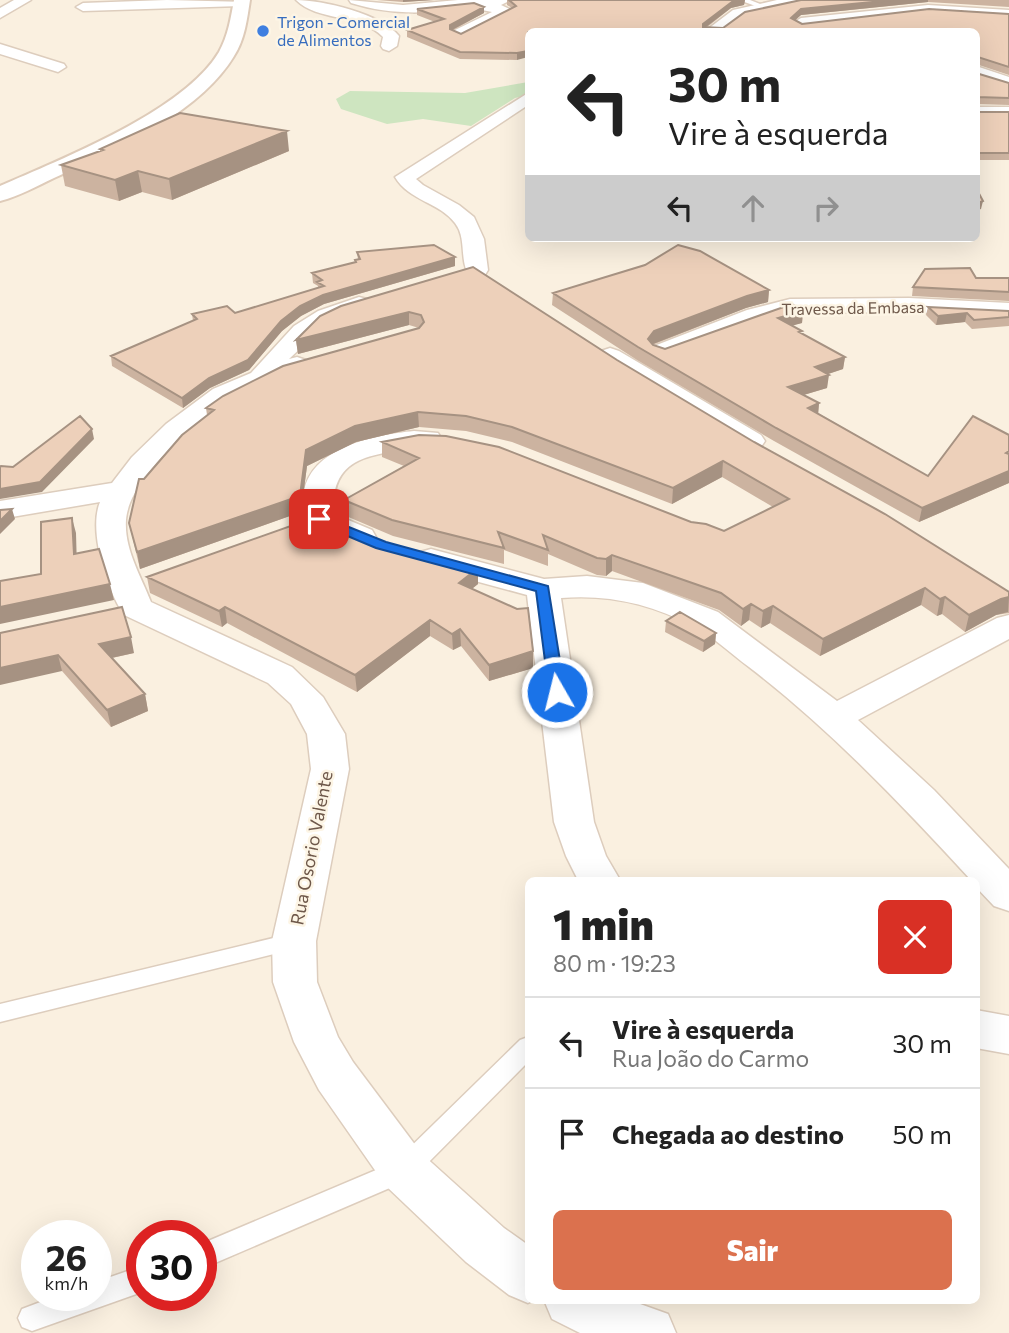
<!DOCTYPE html>
<html lang="pt">
<head>
<meta charset="utf-8">
<style>
  body { margin:0; font-family:Commissioner,sans-serif; background:#f6f6f6; color:#222; height:100vh; display:flex; flex-direction:column; font-size:26px; white-space:nowrap }
  * { box-sizing:border-box; margin:0 }
  p { font-size:23px; color:#767676 }
  .icon { flex:none; width:38px; height:38px; fill:none; stroke:currentColor; stroke-width:2; stroke-linecap:round; stroke-linejoin:round }
  .map { position:relative; flex:1; overflow:hidden }
  .sheet { position:absolute; left:525px; top:877px; width:455px; height:427px; display:flex; flex-direction:column; background:#fff; border-radius:10px; box-shadow:0 7px 28px #0002 }
  .sheet>* { flex:none }
  .hud { position:absolute; left:525px; top:28px; width:455px; height:214px; border-radius:10px; box-shadow:0 7px 28px #0002; background:#fff; color:#222; overflow:hidden }
  .speed { position:absolute; left:21px; top:1220px; display:flex; gap:14px; font-size:35px; font-weight:700; text-align:center }
  .speed>* { display:grid; place-content:center; width:91px; height:91px; border-radius:50%; background:#fff; box-shadow:0 7px 28px #0002; line-height:1 }
  .speed small { font-size:18px; font-weight:400 }
  .speed .limit { border:10px solid #d22; background:#fff; color:#111 }
  .pin { position:absolute; display:grid; place-items:center; width:60px; height:60px; color:#fff; margin:-30px; border-radius:14px; box-shadow:0 4px 10px #0006 }
  .me { position:absolute; width:77px; margin:-38px; rotate:352deg; stroke-linejoin:round; filter:drop-shadow(0 0 5px #0008) }
  .turn { display:flex; align-items:center; gap:24px; height:147px; padding:0 28px; font-size:32px }
  .turn .icon { width:91px; height:91px; stroke-width:2.5 }
  .turn b { display:block; font-size:49px; line-height:60px }
  .lanes { display:flex; align-items:center; height:66px; padding:0 28px; background:#0003; justify-content:center; gap:35px; direction:ltr }
  .lanes .off { opacity:.35 }
  .round { display:grid; place-items:center; flex:none; width:74px; height:74px; border-radius:10px; background:#f6f6f6 }
  .headline { display:flex; align-items:center; justify-content:space-between; height:119px; padding:0 28px }
  h1 { font-size:42px; font-weight:800; line-height:52px }
  .cta { display:flex; gap:14px; margin-top:auto; padding:14px 28px }
  .cta a { flex:1; height:80px; border-radius:10px; background:#db714e; color:#fff; font-size:28px; font-weight:800; line-height:80px; text-align:center }
  ul { padding:0; list-style:none }
  li { display:flex; align-items:center; gap:21px; height:91px; padding:0 28px; border-top:2px solid #e0e0e0 }
  li div { flex:1 }
  li b { display:block; font-size:26px }
  li em { font-style:normal }
  .map>svg:first-child { display:block }
</style>
</head>
<body>
<div class="map">
<svg width="1009" height="1333" viewBox="0 0 1009 1333">
  <rect width="100%" height="100%" fill="#faf0e0"/>
  <path fill="#cee5c0" d="M528 82V95L515 98 471 126 423 119 387 124 341 109 336 99 350 91 465 93Z"/>
  <g fill="none" stroke-linecap="round" stroke-linejoin="round">
    <defs>
      <path id="lane" d="M739 0H750L765 6 761 8Z
        M294 933 302 935 305 941 302 947 0 1022V1004Z
        M528 1037V1062L413 1178 201 1269V1244L395 1162 520 1040Z
        M142 1266V1292L32 1331 22 1327 18 1318 22 1309 59 1295H96V1282Z"/>
      <path id="street" d="M14 0H31L0 18V8Z
        M167 0 248 2 241 6 83 11 76 7 83 3Z
        M296 0C322 0 382 14 399 36L397 46 389 51 383 49 381 46 383 37C360 13 318 22 296 0Z
        M349 0 403 5 458 0H511L501 5 514 11 460 38 452 33 455 30 492 12 477 9 475 6C432 14 393 16 351 3Z
        M777 0H804L802 3 743 16 722 32H704L733 10Z
        M928 5 1009 10V18L928 13 801 28 793 23 801 18Z
        M0 44 64 64 66 67 58 72 0 54Z
        M976 66 1009 77V88L976 77Z
        M528 93V105L416 179 423 185 459 205 474 217 484 239 488 270 485 275H469C459 260 467 238 455 223 439 202 409 201 395 177Z
        M976 107H1009V117H976Z
        M359 297 367 299 371 304 367 309 322 328 289 359 297 357 306 360 310 365 306 370C281 379 254 388 231 401 196 421 129 478 126 520 124 549 141 576 151 602L292 667 323 697 345 734 349 769 316 941 317 982 338 1037 353 1062 422 1154 504 1228 528 1245V1300H534L528 1303 509 1295 466 1262 386 1186 319 1090 294 1042 273 982 272 941 311 769 307 734 291 704 268 683 124 615C107 590 88 531 100 502L0 519V501L112 483 132 457 166 424 213 389 251 373 294 326 318 311Z
        M909 298 1009 303V317L909 312 791 313 765 320 672 356 663 359 654 356 650 351 654 346 747 310 790 299Z
        M610 348 619 351 761 435 765 441 761 447 751 449 741 447 601 361 597 356 601 351Z
        M414 431 438 433 442 439 438 445C393 456 328 444 334 514L372 530 376 537 372 544C356 547 346 542 331 535 311 527 304 528 303 503 302 449 372 435 414 431Z
        M431 549 544 579 587 576 643 583 718 612 837 701 997 618 1009 615V639L858 720 934 790 1009 869V911L994 906 976 887V880H971C901 804 831 730 749 667 731 654 713 636 693 626 652 604 607 594 561 598L594 822 606 856 620 880H578L566 856 554 822 527 595 420 566 415 559 420 552Z
        M976 1010 1009 1016V1054L976 1048Z
        M544 1300H629L668 1314 676 1333H580L552 1319Z"/>
      <path id="secondary" d="M234 0H250C247 19 245 39 234 56 199 114 114 151 54 178 37 186 19 196 0 201V186C62 159 184 111 219 52 228 36 231 17 234 0Z"/>
    </defs>
    <use href="#lane" stroke="#ddcdbd" stroke-width="3"/>
    <use href="#street" stroke="#ddcdbd" stroke-width="3"/>
    <use href="#secondary" stroke="#decbb9" stroke-width="4"/>
    <use href="#lane" fill="#fff" fill-rule="evenodd"/>
    <use href="#street" fill="#fff" fill-rule="evenodd"/>
    <use href="#secondary" fill="#fff" fill-rule="evenodd"/>
  </g>
  <path fill="#ccb3a0" d="M377 0H434L403 2Z
    M507 0H745L744 5 731 8 706 28H723L801 0H1009V7L928 2 801 15 795 20 802 24 1009 14V75L976 64V32H528L517 60 460 59 407 37V30L435 22 417 15V9L484 7V13L453 30 461 34 512 8 507 5Z
    M976 73 1009 83V105L976 104Z
    M976 112H1009V160H976Z
    M100 149 289 151 172 200 142 192 119 201 65 186 61 165 100 151Z
    M357 252 455 257V266L324 304 301 316 282 331 249 370 210 388 183 408 112 366 111 356 193 321 192 314 235 313 318 288V286L313 283 312 273 355 263V260H358Z
    M473 267 617 360 754 442 1009 592V613L996 615 965 632 942 614 937 616 921 605 820 656 770 623 761 628 749 620 741 626 719 610 612 571 606 576 597 575 548 554V566L504 550V564L393 536 346 516 344 500 404 466 382 457V442L724 531 773 507 722 477 672 504 512 442 466 431 419 427 356 442 307 466 301 512 140 569 129 523 144 479 207 415 206 408 419 328 409 325 298 354 296 340Z
    M976 278H1009V301L912 296 913 287Z
    M769 290 768 302 746 308 652 345 665 349 803 311 802 323 792 325 801 333 845 357 843 369 828 374 827 388 803 395 819 403 818 413 928 476 1009 435V483L919 522 774 441 637 360 552 305 553 293Z
    M928 307 1009 311V326L972 329 965 322 936 325 926 315Z
    M478 568V584L472 589 533 651V668L489 681 461 646 453 650 430 636 357 692 227 623 222 627 150 593 147 577Z
    M666 621 716 633 715 644 703 652 665 632Z
    M0 633 134 653 112 658 145 694 148 711 111 727 62 671Z"/>
  <path fill="#a69282" d="M403 0H434L403 2Z
    M739 0H745L744 5 731 8 702 30 703 24 732 2Z
    M893 0H928V2L801 15 791 24V18L801 9Z
    M484 7V13L450 31V25Z
    M528 51V57L517 60V53Z
    M287 131 289 151 172 200 169 179Z
    M138 171 142 192 119 201 115 180Z
    M983 201 981 209 976 211V204Z
    M455 257V266L324 304 301 316 282 331 249 370 210 388 183 408 182 398 300 306 323 295Z
    M769 290 768 302 746 308 653 344 647 351 648 339 654 331 747 296Z
    M803 311 802 323 777 330 778 318Z
    M409 312V325L298 354 296 340Z
    M967 313 965 322 936 325 938 316Z
    M845 357 843 369 813 379 815 367Z
    M829 375 827 388 787 400 788 387Z
    M819 403 818 416 808 408Z
    M418 412 419 427 356 442 307 466 301 512 140 569 137 552 306 450 355 426Z
    M92 429 94 439 42 492 0 499V489Z
    M723 461 722 477 672 504 673 488Z
    M1009 471V483L919 522 922 508Z
    M12 509 15 519 0 534V521Z
    M72 518 76 533 77 569 74 554Z
    M612 555V571L606 576V559Z
    M478 568V584L460 598 459 583Z
    M110 584 114 600 0 624V607Z
    M925 588 921 605 820 656 823 639Z
    M945 597 942 614 937 616 940 599Z
    M1009 597 1008 612 996 615 965 632 969 615 1001 599Z
    M751 604 749 620 741 626 743 609Z
    M773 606 770 623 761 628 763 611Z
    M225 607 227 623 222 627 219 611Z
    M430 620V636L357 692 355 675Z
    M460 629 461 646 453 650 452 634Z
    M716 633 715 644 703 652 704 641Z
    M131 637 134 653 102 660 99 644Z
    M533 651V668L489 681V665Z
    M58 655 62 671 0 685V668Z
    M145 694 148 711 111 727 107 710Z"/>
  <path fill="#edd0ba" stroke="#a69282" stroke-width="2" d="M509 0H739L732 2 703 24V27L723 28 745 12 801 0H893L801 9 791 18 802 24 929 9 1009 14V67L978 57 976 58V32H528V51L517 53 460 52 407 30 444 19 417 9 474 3 484 7 450 25V29L461 34 516 6Z
    M976 73 1009 83V98L977 97 976 102Z
    M976 112H1009V153H976Z
    M180 113 287 131 169 179 138 171 115 180 61 165 103 150 100 149Z
    M976 188 983 201 976 204Z
    M434 245 455 257 323 295 300 306 281 321 248 360 209 378 182 398 111 356 197 319 192 314 227 306 235 313 324 286 317 282 322 280 312 273 356 262 355 260 360 259 357 252Z
    M678 245 700 251 769 290 747 296 654 331 648 339 653 345 665 349 792 304 803 311 778 318 802 331 799 332 845 357 815 367 829 375 788 387 819 403 808 408 928 476 973 416 1009 435V451L1006 453 1009 454V471L922 508 776 428 638 347 553 293 645 265Z
    M473 267 617 360 754 442 885 514 1009 592V597L1001 599 969 615 945 597 940 599 925 588 823 639 773 606 763 611 751 604 743 609 721 593 612 555 606 559 597 558 543 535 548 550 498 532 504 548 392 520 344 500 419 458 382 442 419 435 446 436 499 447 691 522 706 524 724 531 789 499 723 461 673 488 512 427 466 416 418 412 355 426 306 450 300 496 137 552 129 523 139 479H144L182 435 214 410 206 408 223 396 283 366 419 328 424 322 421 315 409 312 296 340 320 316 341 306Z
    M970 268 976 278H1009V292L913 287 925 269Z
    M928 307 1009 311V317L974 320 967 313 938 316Z
    M80 416 92 429 40 482 0 489V467L1 466 13 467Z
    M12 509 0 521V510Z
    M316 517 368 539 478 568 459 583 517 609 528 608 533 651 489 665 460 629 452 634 430 620 355 675 225 607 219 611 147 577Z
    M72 518 74 554 99 549 110 584 0 607V581L41 574V522Z
    M122 607 131 637 99 644 145 694 107 710 58 655 0 668V633Z
    M680 612 716 633 704 641 666 621Z"/>
  <path fill="#1a73e8" stroke="#114b97" stroke-width="2" d="M319 515 386 542 548 586 565 692 563 696 557 697 549 692 536 591 376 548 314 522 312 519Z"/>
  <circle fill="#3f7fe0" stroke="#fdf5e5" stroke-width="2.5" cx="263" cy="31" r="7"/>
  <g text-anchor="middle" stroke-width="5" stroke-linejoin="round" paint-order="stroke">
    <g font-size="16" fill="#366cbe" stroke="#fdf5e5" text-anchor="start">
      <text x="277" y="28">Trigon - Comercial<tspan x="277" dy="18">de Alimentos</tspan></text>
    </g>
    <g font-size="16" fill="#6e584a" stroke="#fdf5e5">
      <text transform="translate(853 308) rotate(-1)" y="6">Travessa da Embasa</text>
    </g>
    <g font-size="18" fill="#6e584a" stroke="#fdf5e5">
      <text transform="translate(312 848) rotate(-79)" y="6">Rua Osorio Valente</text>
    </g>
  </g>
</svg>
<div class="speed"><div>26<small>km/h</small></div><div class="limit">30</div></div>
<div class="pin" style="left:319px;top:519px;background:#d93025"><svg class="icon" aria-label="arrive" viewBox="0 0 24 24"><path d="M6 21V4h12l-3 4 3 4H6"/></svg></div>
<svg class="me" style="left:557px;top:692px" viewBox="-20 -20 40 40"><circle r="17" fill="#1a73e8" stroke="#fff" stroke-width="3"/><path d="M0-11L8 9 0 5-8 9z" fill="#fff"/></svg>
<div class="hud">
<div class="turn"><svg class="icon" aria-label="left" viewBox="0 0 24 24"><path d="M17 20v-9H6M10 6l-5 5 5 5"/></svg><div><b>30 m</b>Vire à esquerda</div></div>
<div class="lanes"><svg class="icon" aria-label="left" viewBox="0 0 24 24"><path d="M17 20v-9H6M10 6l-5 5 5 5"/></svg><svg class="icon off" aria-label="ahead" viewBox="0 0 24 24"><path d="M12 20V5M6 11l6-6 6 6"/></svg><svg class="icon off" aria-label="right" viewBox="0 0 24 24"><path d="M7 20v-9h11M14 6l5 5-5 5"/></svg></div>
</div>
<section class="sheet">
<div class="headline"><div><h1>1 min</h1><p>80 m · 19:23</p></div><a class="round" style="background:#d93025;color:#fff"><svg class="icon" aria-label="close" viewBox="0 0 24 24"><path d="M6 6l12 12M18 6L6 18"/></svg></a></div>
<ul>
<li><svg class="icon" aria-label="left" viewBox="0 0 24 24"><path d="M17 20v-9H6M10 6l-5 5 5 5"/></svg><div><b>Vire à esquerda</b><p>Rua João do Carmo</p></div><em>30 m</em></li>
<li><svg class="icon" aria-label="arrive" viewBox="0 0 24 24"><path d="M6 21V4h12l-3 4 3 4H6"/></svg><div><b>Chegada ao destino</b></div><em>50 m</em></li>
</ul>
<div class="cta"><a>Sair</a></div>
</section>
</div>
</body>
</html>
